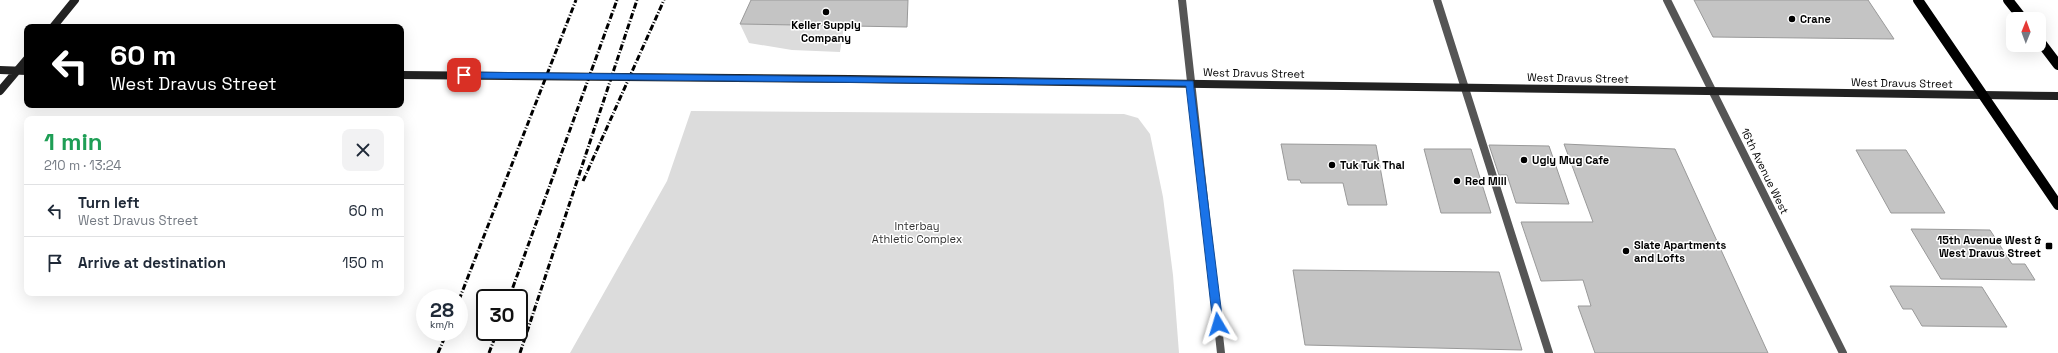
<!DOCTYPE html>
<html lang="en">
<head>
<meta charset="utf-8">
<style>
  body { margin:0; font-family:"Space Grotesk",sans-serif; background:#f2f2f3; color:#1f2937; height:100vh; display:flex; flex-direction:column; font-size:15px; white-space:nowrap }
  * { box-sizing:border-box; margin:0 }
  p { font-size:13px; color:#747a83 }
  .icon { flex:none; width:22px; height:22px; fill:none; stroke:currentColor; stroke-width:2; stroke-linecap:round; stroke-linejoin:round }
  .map { position:relative; flex:1; overflow:hidden }
  .details { position:absolute; left:24px; top:116px; width:380px; height:180px; display:flex; flex-direction:column; background:#fff; border-radius:8px; box-shadow:0 4px 16px #0002 }
  .details>* { flex:none }
  .hud { position:absolute; left:24px; top:24px; width:380px; height:84px; border-radius:8px; box-shadow:0 4px 16px #0002; background:#000; color:#fff; overflow:hidden }
  .needle { width:26px; rotate:1deg }
  .tools { position:absolute; left:2006px; top:12px; display:grid; gap:8px }
  .tools a { display:grid; place-items:center; width:40px; height:40px; border-radius:8px; background:#fff; box-shadow:0 4px 16px #0002; font-size:20px }
  .speed { position:absolute; left:416px; top:289px; display:flex; gap:8px; font-size:20px; font-weight:700; text-align:center }
  .speed>* { display:grid; place-content:center; width:52px; height:52px; border-radius:50%; background:#fff; box-shadow:0 4px 16px #0002; line-height:1 }
  .speed small { font-size:10px; font-weight:400 }
  .speed .limit { border:2px solid #111; border-radius:6px; background:#fff; color:#111 }
  .pin { position:absolute; display:grid; place-items:center; width:34px; height:34px; color:#fff; margin:-17px; border-radius:8px; box-shadow:0 2px 6px #0006 }
  .me { position:absolute; width:44px; margin:-22px; rotate:353deg; stroke-linejoin:round; filter:drop-shadow(0 0 3px #0008) }
  .turn { display:flex; align-items:center; gap:14px; height:84px; padding:0 20px; font-size:18px }
  .turn .icon { width:52px; height:52px; stroke-width:2.5 }
  .turn b { display:block; font-size:28px; line-height:34px }
  .round { display:grid; place-items:center; flex:none; width:42px; height:42px; border-radius:8px; background:#f2f2f3 }
  .summary { display:flex; align-items:center; justify-content:space-between; height:68px; padding:0 20px }
  h1 { font-size:24px; font-weight:700; line-height:30px; color:#1e9e55 }
  ul { padding:0; list-style:none }
  li { display:flex; align-items:center; gap:12px; height:52px; padding:0 20px; border-top:1px solid #e0e1e3 }
  li div { flex:1 }
  li b { display:block; font-size:15px }
  li em { font-style:normal }
  .map>svg:first-child { display:block }
</style>
</head>
<body>
<div class="map">
<svg width="2058" height="353" viewBox="0 0 2058 353">
  <rect width="100%" height="100%" fill="#fff"/>
  <path fill="#dcdcdc" d="M740 24 844 26 840 52 792 50 749 43Z
    M691 111 1124 114 1138 118 1150 134 1163 197 1173 275 1179 353H570L667 181Z"/>
  <path fill="#c4c4c4" stroke="#999" d="M751 0H908L907 27 740 24Z
    M1694 0H1868L1894 39 1713 37Z
    M1281 144 1376 145 1387 205H1348L1343 183H1301L1300 180H1288Z
    M1564 144 1675 149 1768 353H1595L1578 306H1591L1583 280 1541 281 1521 222H1593Z
    M1489 145 1549 146 1569 204 1516 203 1507 175H1499Z
    M1424 149H1471L1491 213H1441Z
    M1856 150H1906L1945 213H1891Z
    M1911 229 1990 230 2012 264H2025L2035 280 1941 279Z
    M1293 270 1499 272 1522 350 1305 345Z
    M1890 286 1982 287 2007 327 1922 326 1912 309H1903Z"/>
  <g fill="none" stroke-linecap="round" stroke-linejoin="round">
    <path stroke="#555" stroke-width="8" d="M1437 0 1549 353"/>
    <path stroke="#555" stroke-width="8" d="M1182 0 1221 353
      M1667 0 1843 353"/>
    <path stroke="#222" stroke-width="8" d="M53 27 75 0
      M0 70 27 71
      M401 75 850 79 2058 96
      M0 91 27 59"/>
    <path stroke="#000" stroke-width="10" d="M1918 0 2058 205
      M2008 0 2023 19
      M2039 40 2058 65"/>
    <path stroke="#000" stroke-width="3" stroke-dasharray="6 2 1 2" stroke-linecap="butt" d="M583 181 664 0
      M509 298 617 0
      M459 300 576 0
      M438 353 447 332
      M489 353 497 332
      M520 353 637 0"/>
  </g>
  <path fill="#1a73e8" stroke="#114b97" d="M464 72 1193 81 1223 324 1218 328 1213 324 1186 86 464 78 460 75Z"/>
  <g fill="#000" stroke="#fff" stroke-width="1.5">
    <circle cx="826" cy="12" r="4"/>
    <circle cx="1792" cy="19" r="4"/>
    <circle cx="1524" cy="160" r="4"/>
    <circle cx="1332" cy="165" r="4"/>
    <circle cx="1457" cy="181" r="4"/>
    <rect x="2045" y="242" width="8" height="8" rx="2"/>
    <circle cx="1626" cy="251" r="4"/>
  </g>
  <g text-anchor="middle" stroke-width="3" stroke-linejoin="round" paint-order="stroke">
    <g font-size="11" font-weight="bold" fill="#000" stroke="#fff" text-anchor="start">
      <text x="1800" y="23">Crane</text>
      <text x="826" y="29" text-anchor="middle">Keller Supply<tspan x="826" dy="13">Company</tspan></text>
      <text x="1532" y="164">Ugly Mug Cafe</text>
      <text x="1340" y="169">Tuk Tuk Thai</text>
      <text x="1465" y="185">Red Mill</text>
      <text x="2041" y="244" text-anchor="end">15th Avenue West &amp;<tspan x="2041" dy="13">West Dravus Street</tspan></text>
      <text x="1634" y="249">Slate Apartments<tspan x="1634" dy="13">and Lofts</tspan></text>
    </g>
    <g font-size="11" fill="#000" stroke="#fff">
      <text transform="translate(1254 73) rotate(1)" y="4">West Dravus Street</text>
      <text transform="translate(1578 78) rotate(1)" y="4">West Dravus Street</text>
      <text transform="translate(1902 83) rotate(1)" y="4">West Dravus Street</text>
      <text transform="translate(1765 171) rotate(64)" y="4">16th Avenue West</text>
    </g>
    <g font-size="11" fill="#333" stroke="#fff">
      <text x="917" y="230">Interbay<tspan x="917" dy="13">Athletic Complex</tspan></text>
    </g>
  </g>
</svg>
<div class="tools">
<a><svg class="needle" viewBox="-14 -14 28 28"><path d="M0-13l5 13h-10z" fill="#e53935"/><path d="M0 13l5-13h-10z" fill="#747a83"/></svg></a>
</div>
<div class="speed"><div>28<small>km/h</small></div><div class="limit">30</div></div>
<div class="pin" style="left:464px;top:75px;background:#d93025"><svg class="icon" aria-label="arrive" viewBox="0 0 24 24"><path d="M6 21V4h12l-3 4 3 4H6"/></svg></div>
<svg class="me" style="left:1218px;top:324px" viewBox="-20 -20 40 40"><path d="M0-17L14 15 0 8-14 15z" fill="#1a73e8" stroke="#fff" stroke-width="4"/></svg>
<div class="hud">
<div class="turn"><svg class="icon" aria-label="left" viewBox="0 0 24 24"><path d="M17 20v-9H6M10 6l-5 5 5 5"/></svg><div><b>60 m</b>West Dravus Street</div></div>
</div>
<section class="details">
<div class="summary"><div><h1>1 min</h1><p>210 m · 13:24</p></div><a class="round"><svg class="icon" aria-label="close" viewBox="0 0 24 24"><path d="M6 6l12 12M18 6L6 18"/></svg></a></div>
<ul>
<li><svg class="icon" aria-label="left" viewBox="0 0 24 24"><path d="M17 20v-9H6M10 6l-5 5 5 5"/></svg><div><b>Turn left</b><p>West Dravus Street</p></div><em>60 m</em></li>
<li><svg class="icon" aria-label="arrive" viewBox="0 0 24 24"><path d="M6 21V4h12l-3 4 3 4H6"/></svg><div><b>Arrive at destination</b></div><em>150 m</em></li>
</ul>
</section>
</div>
</body>
</html>
